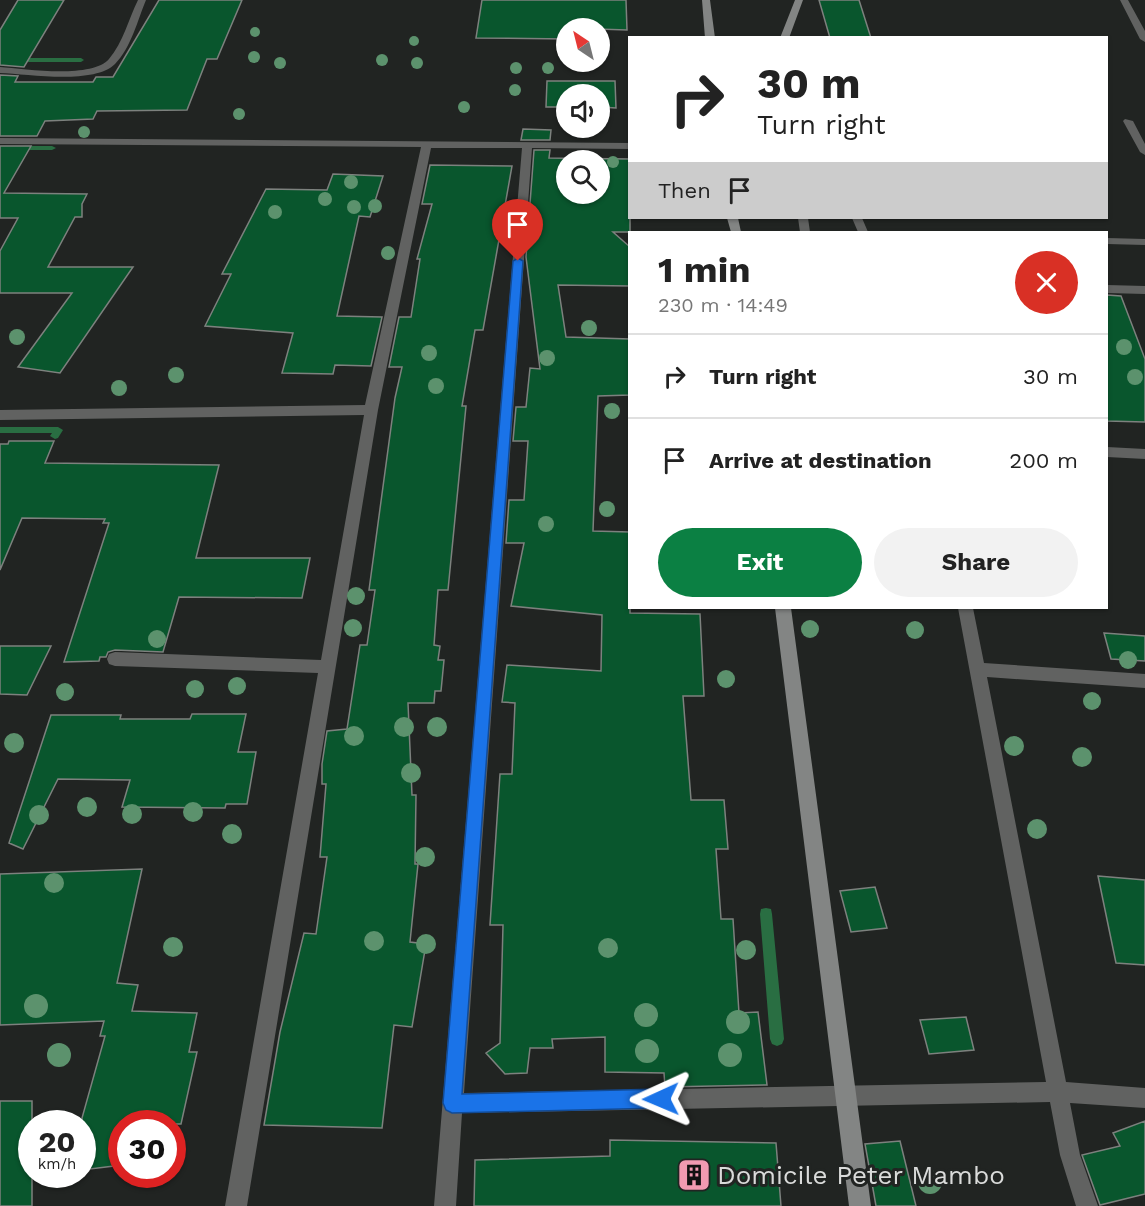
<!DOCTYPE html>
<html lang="en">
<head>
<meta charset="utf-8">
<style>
  body { margin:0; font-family:"Work Sans",sans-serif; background:#f2f2f2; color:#222; height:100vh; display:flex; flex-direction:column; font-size:22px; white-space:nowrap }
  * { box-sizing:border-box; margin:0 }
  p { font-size:20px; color:#767676 }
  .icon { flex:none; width:33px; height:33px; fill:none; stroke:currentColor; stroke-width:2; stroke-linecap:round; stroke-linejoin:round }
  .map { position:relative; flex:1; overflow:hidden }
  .sheet { position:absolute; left:628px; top:231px; width:480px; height:378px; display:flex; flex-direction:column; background:#fff; border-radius:0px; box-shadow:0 2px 4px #0004 }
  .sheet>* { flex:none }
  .banner { position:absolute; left:628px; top:36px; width:480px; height:183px; border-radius:0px; box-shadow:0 2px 4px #0004; background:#fff; color:#222; overflow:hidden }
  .needle { width:39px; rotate:325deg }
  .tools { position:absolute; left:556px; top:18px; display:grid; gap:12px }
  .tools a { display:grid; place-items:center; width:54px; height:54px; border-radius:50%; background:#fff; box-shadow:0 2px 4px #0004; font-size:30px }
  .speed { position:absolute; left:18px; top:1110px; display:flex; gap:12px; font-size:30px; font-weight:700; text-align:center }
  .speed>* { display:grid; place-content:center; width:78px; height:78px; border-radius:50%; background:#fff; box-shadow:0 2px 4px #0004; line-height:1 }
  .speed small { font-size:15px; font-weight:400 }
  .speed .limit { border:9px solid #d22; background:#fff; color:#111 }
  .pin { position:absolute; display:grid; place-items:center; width:51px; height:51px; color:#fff; margin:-62px -26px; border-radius:50% 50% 50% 0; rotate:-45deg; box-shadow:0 0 6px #0007 }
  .pin .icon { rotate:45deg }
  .me { position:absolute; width:66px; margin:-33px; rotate:269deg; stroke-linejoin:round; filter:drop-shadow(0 0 4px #0008) }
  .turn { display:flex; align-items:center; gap:21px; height:126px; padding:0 30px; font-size:27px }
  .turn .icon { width:78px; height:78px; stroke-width:2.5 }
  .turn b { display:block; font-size:42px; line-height:51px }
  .then { display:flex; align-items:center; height:57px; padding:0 30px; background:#0003; gap:12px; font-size:22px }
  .round { display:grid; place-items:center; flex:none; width:63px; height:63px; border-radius:32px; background:#f2f2f2 }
  .head { display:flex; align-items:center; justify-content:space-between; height:102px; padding:0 30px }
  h1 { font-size:36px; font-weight:700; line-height:45px }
  .button { display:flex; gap:12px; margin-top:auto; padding:12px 30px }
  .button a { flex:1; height:69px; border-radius:36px; background:#0b8043; color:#fff; font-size:24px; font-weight:700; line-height:69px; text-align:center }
  .button a+a { background:#f2f2f2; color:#222 }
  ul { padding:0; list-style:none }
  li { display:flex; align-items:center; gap:18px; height:84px; padding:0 30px; border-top:2px solid #e0e0e0 }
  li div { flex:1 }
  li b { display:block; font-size:22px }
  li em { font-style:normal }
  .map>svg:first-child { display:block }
</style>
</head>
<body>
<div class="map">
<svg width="1145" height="1206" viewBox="0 0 1145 1206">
  <rect width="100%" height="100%" fill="#212422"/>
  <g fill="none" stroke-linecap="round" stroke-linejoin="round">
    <path fill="#296e42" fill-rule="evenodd" d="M0 58H81L84 60 81 62H0Z
      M0 146H52L56 148 52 150H0Z
      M0 427H58L63 430 58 438 55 439 50 436 52 433H0Z
      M766 908 771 909 772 914 784 1039 782 1044 777 1046 772 1044 770 1039 760 914 761 909Z"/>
  </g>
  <path fill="#09562d" stroke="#7d817e" stroke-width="1.5" fill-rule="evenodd" d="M18 0H64L24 67 0 65V30Z
    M159 0H242L217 59H207L187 110 97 111 93 119 45 121 37 136H0V75L18 76 15 82H93L96 77H113Z
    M482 0H626L627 30 567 28V39L476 38Z
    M819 0H859L871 38H830Z
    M547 81H615L616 108 600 107V94H567V107H546Z
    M523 129 551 130 550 140H521Z
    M0 146H31L4 193 87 194 82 204V217H75L48 267H133L60 373 18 367 72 293H0V251L18 218H0Z
    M534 150H550L549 158 630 159V232H613L630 247V286L558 285 566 337 630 339V395L598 396 593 531 630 532V613L700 614 704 696H683L691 800H724L728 849H716L721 919H733L739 1013 758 1012 767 1085 665 1087 664 1073 605 1072V1037L552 1039 553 1048H530L527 1073 505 1074 486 1053 500 1043 503 925H490L500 774H512L515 703 502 702 507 665 601 671 602 615 511 606 524 543H506L509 500H524L528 441H513L516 407H526L530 368 540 369 526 257ZM567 160H600V194H567Z
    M430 165 512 166 483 330H475L462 406H466L448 590H438L434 645 440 646 438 660H444L441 691H435L434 703H408L412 795H416L415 864H418L410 942 426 944 412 1027 394 1025 382 1128 264 1125 280 1032 304 933 316 934 327 857H320L326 784H322V764L327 731 347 729 360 645H367L375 590H369L395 398 402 367H389L399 317H411L420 259H417L432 204H422Z
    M333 174 383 176 370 217 359 216 337 316 382 317 371 366 335 365 333 374 282 373 293 333 205 326 231 274H222L266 189 327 190Z
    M1107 295 1121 296 1145 359V422L1107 421Z
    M9 441H54L45 463 219 465 196 558H310L302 598 179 597 163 652 115 650 108 652 106 657H100L99 661 64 662 109 523H103L105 519 22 518 0 570V444H8Z
    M1104 633 1145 636V661L1111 659Z
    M0 646H51L27 695 0 694Z
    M192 714H246L238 752H256L247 804H226L225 808 122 807 130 780 58 779 23 849 9 843 51 715H121L120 719H190Z
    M142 869 117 983 138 985 132 1011 197 1013 189 1052H197L181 1124H122V1165L82 1170V1118L105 1036H100L104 1021 0 1025V874Z
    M1098 876 1145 880V965L1116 963Z
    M875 887 887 928 851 932 840 891Z
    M966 1017 974 1050 929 1054 920 1020Z
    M0 1101H32V1206H0Z
    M1145 1121V1194L1100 1205 1082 1155 1120 1146 1113 1133Z
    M610 1140 776 1143 781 1206H474L475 1160 610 1156Z
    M900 1141 916 1206H876L865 1144Z"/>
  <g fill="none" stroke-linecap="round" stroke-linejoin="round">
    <path fill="#616261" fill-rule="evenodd" d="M1125 119 1133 121 1145 144V155L1140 152 1123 121Z
      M798 218H808L810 232H800Z
      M852 218H862L868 232H858Z
      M1107 238 1145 239V245L1107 244Z"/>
    <path fill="#616261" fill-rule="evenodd" d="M138 0H146C138 19 131 48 115 64 94 85 28 74 0 73V67C25 69 92 79 109 59 123 43 129 18 138 0Z
      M1120 0H1128L1145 31V42L1140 39Z
      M0 138 630 143V149L532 148 464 1093 1046 1082 958 608H973L984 663 1145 674V688L987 677 1066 1082 1145 1088V1108L1070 1103 1080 1155 1098 1206H1076L1060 1155 1050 1102 462 1113 456 1206H434L522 148H431L378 410 247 1206H225L318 673 115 666 109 664 107 659 109 654 115 652 321 660 364 415 0 420V410L365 405 421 147 0 144Z
      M1107 285 1145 286V294L1107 293Z
      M1107 447 1145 449V459L1107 457Z"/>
    <path fill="#838584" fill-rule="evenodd" d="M702 0H710L715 38H705Z
      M795 0H803L789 38H780Z
      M727 218H738L741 232H731Z
      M775 608H791L871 1206H849Z"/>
  </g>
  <g fill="#5c926d">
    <circle cx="255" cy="32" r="5"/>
    <circle cx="414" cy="41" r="5"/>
    <circle cx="254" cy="57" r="6"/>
    <circle cx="382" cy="60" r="6"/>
    <circle cx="280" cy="63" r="6"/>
    <circle cx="417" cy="63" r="6"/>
    <circle cx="516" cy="68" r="6"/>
    <circle cx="548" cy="68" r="6"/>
    <circle cx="515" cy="90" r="6"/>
    <circle cx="464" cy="107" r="6"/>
    <circle cx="239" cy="114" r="6"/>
    <circle cx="84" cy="132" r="6"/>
    <circle cx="613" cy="162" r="6"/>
    <circle cx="351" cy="182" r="7"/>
    <circle cx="325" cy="199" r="7"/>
    <circle cx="375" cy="206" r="7"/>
    <circle cx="354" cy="207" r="7"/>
    <circle cx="275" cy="212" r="7"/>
    <circle cx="388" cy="253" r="7"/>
    <circle cx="589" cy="328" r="8"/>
    <circle cx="17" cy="337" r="8"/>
    <circle cx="1124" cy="347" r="8"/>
    <circle cx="429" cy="353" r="8"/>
    <circle cx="547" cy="358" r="8"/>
    <circle cx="176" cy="375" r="8"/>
    <circle cx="1135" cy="377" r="8"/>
    <circle cx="436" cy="386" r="8"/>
    <circle cx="119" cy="388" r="8"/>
    <circle cx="612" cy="411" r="8"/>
    <circle cx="607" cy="509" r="8"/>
    <circle cx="546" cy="524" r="8"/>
    <circle cx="356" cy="596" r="9"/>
    <circle cx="353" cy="628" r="9"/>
    <circle cx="810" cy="629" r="9"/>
    <circle cx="915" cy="630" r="9"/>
    <circle cx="157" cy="639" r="9"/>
    <circle cx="1128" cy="660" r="9"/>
    <circle cx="726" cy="679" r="9"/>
    <circle cx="237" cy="686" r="9"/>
    <circle cx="195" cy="689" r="9"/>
    <circle cx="65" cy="692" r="9"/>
    <circle cx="1092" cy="701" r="9"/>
    <circle cx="404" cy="727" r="10"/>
    <circle cx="437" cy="727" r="10"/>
    <circle cx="354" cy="736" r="10"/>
    <circle cx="14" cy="743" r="10"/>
    <circle cx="1014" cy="746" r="10"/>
    <circle cx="1082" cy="757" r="10"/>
    <circle cx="411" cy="773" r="10"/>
    <circle cx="87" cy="807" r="10"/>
    <circle cx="193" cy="812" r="10"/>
    <circle cx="132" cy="814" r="10"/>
    <circle cx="39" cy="815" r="10"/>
    <circle cx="1037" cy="829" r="10"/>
    <circle cx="232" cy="834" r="10"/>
    <circle cx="425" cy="857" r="10"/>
    <circle cx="54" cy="883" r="10"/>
    <circle cx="374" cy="941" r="10"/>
    <circle cx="426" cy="944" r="10"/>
    <circle cx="173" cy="947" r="10"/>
    <circle cx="608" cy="948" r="10"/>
    <circle cx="746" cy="950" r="10"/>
    <circle cx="36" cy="1006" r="12"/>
    <circle cx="646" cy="1015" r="12"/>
    <circle cx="738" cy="1022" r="12"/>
    <circle cx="647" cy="1051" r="12"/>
    <circle cx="59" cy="1055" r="12"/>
    <circle cx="730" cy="1055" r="12"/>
    <circle cx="930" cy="1182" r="12"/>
  </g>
  <path fill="#1a73e8" stroke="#114b97" stroke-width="1.5" d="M518 258 523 261 462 1094 661 1089 668 1092 670 1099 668 1105 661 1108 452 1113 446 1110 443 1103 513 261Z"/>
  <defs>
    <symbol id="building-square" viewBox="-11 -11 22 22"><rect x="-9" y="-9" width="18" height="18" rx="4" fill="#f19ab1" stroke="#212422"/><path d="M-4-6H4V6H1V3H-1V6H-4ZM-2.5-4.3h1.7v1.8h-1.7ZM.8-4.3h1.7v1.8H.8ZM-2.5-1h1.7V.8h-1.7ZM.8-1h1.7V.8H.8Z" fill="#111"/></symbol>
  </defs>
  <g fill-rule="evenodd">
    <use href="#building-square" x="675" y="1156" width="38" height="38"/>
  </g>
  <g text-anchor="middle" stroke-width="6" stroke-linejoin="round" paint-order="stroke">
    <g font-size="26" fill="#dadbda" stroke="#212422" text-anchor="start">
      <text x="717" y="1184">Domicile Peter Mambo</text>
    </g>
  </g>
</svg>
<div class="tools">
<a><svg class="needle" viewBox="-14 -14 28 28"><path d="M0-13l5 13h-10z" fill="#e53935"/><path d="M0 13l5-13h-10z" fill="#767676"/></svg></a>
<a><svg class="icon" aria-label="sound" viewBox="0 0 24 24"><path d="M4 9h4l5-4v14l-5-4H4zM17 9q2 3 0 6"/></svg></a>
<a><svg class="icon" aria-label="search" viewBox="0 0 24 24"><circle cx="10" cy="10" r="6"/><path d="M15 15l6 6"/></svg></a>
</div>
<div class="speed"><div>20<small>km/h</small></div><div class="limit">30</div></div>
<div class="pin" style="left:518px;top:261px;background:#d93025"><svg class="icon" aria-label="arrive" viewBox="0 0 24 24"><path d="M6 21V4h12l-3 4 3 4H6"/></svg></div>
<svg class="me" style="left:661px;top:1099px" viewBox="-20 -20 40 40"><path d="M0-17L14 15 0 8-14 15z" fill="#1a73e8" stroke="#fff" stroke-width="4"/></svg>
<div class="banner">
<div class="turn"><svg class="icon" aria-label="right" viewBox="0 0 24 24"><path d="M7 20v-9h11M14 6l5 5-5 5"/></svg><div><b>30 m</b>Turn right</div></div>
<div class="then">Then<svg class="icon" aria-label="arrive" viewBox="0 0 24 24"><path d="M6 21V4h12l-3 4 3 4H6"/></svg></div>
</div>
<section class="sheet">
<div class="head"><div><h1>1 min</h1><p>230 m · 14:49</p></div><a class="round" style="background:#d93025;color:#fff"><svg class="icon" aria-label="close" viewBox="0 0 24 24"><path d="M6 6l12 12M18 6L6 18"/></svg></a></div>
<ul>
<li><svg class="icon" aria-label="right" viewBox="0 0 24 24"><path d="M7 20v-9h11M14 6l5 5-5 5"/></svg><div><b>Turn right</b></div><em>30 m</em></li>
<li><svg class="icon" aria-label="arrive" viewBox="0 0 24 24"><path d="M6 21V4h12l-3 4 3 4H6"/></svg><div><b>Arrive at destination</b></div><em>200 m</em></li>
</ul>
<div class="button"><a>Exit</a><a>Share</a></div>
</section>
</div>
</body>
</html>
